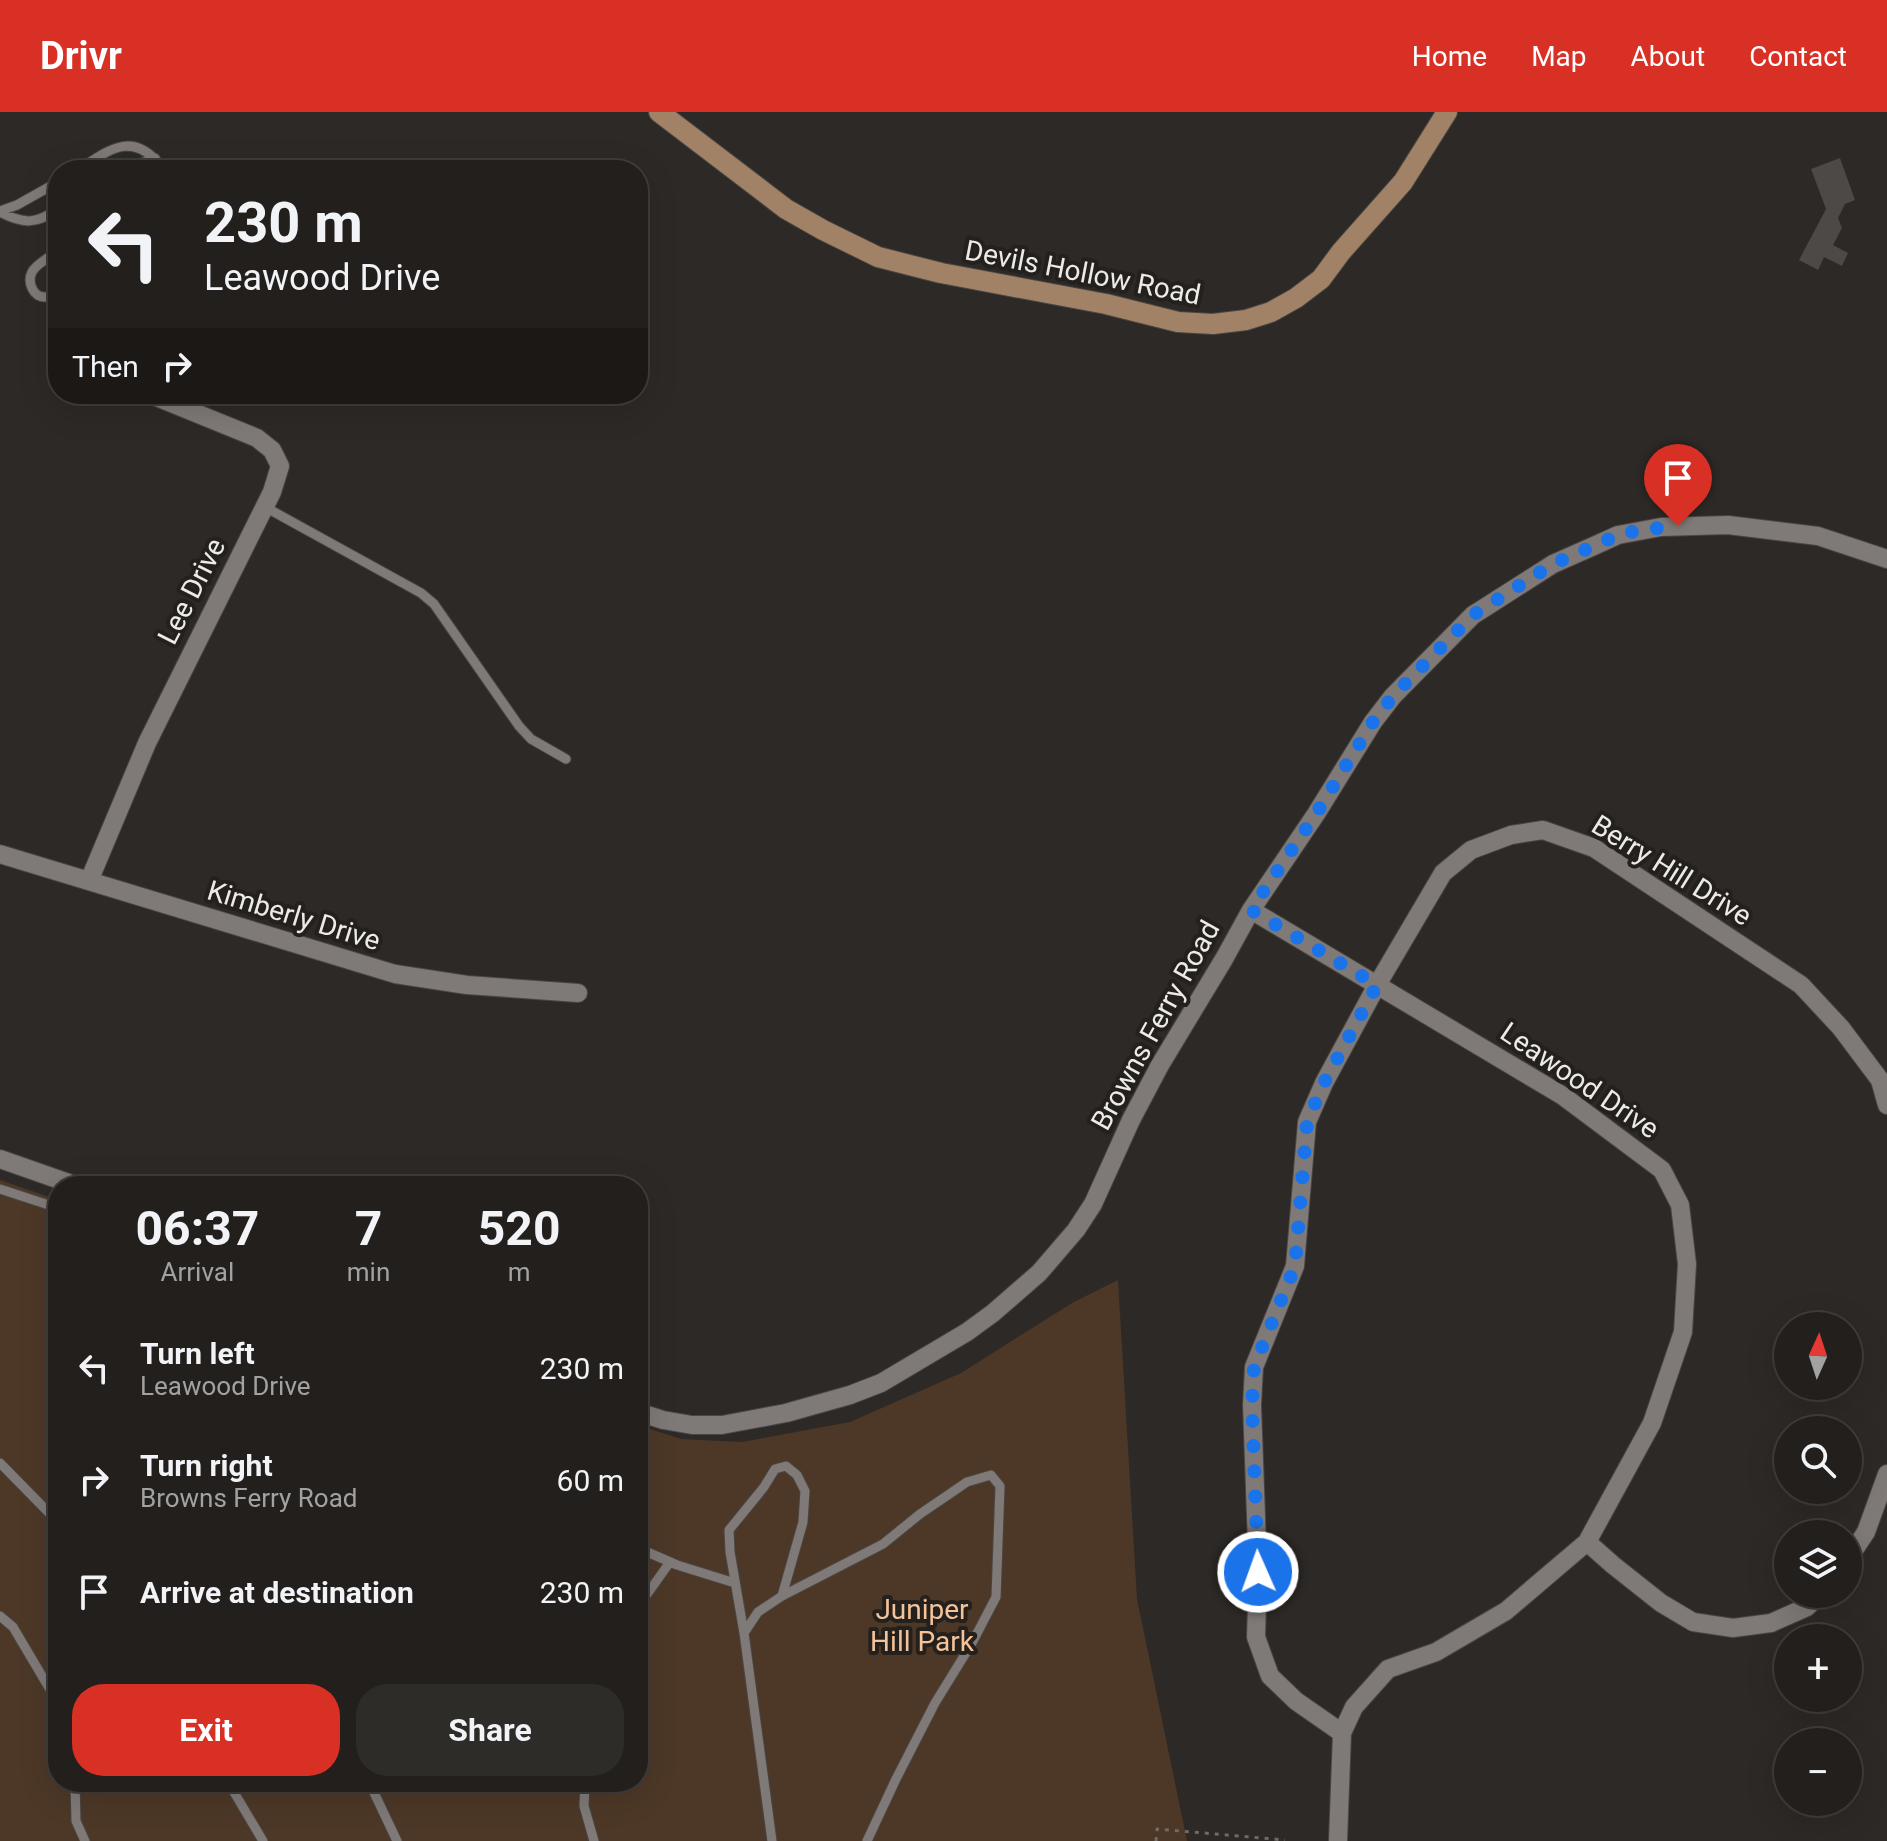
<!DOCTYPE html>
<html lang="en">
<head>
<meta charset="utf-8">
<style>
  body { margin:0; font-family:Roboto,sans-serif; background:#2e2c29; color:#f1f3f6; height:100vh; display:flex; flex-direction:column; font-size:30px; white-space:nowrap }
  * { box-sizing:border-box; margin:0 }
  p { font-size:26px; color:#a2a2a3 }
  .icon { flex:none; width:44px; height:44px; fill:none; stroke:currentColor; stroke-width:2; stroke-linecap:round; stroke-linejoin:round }
  .map { position:relative; flex:1; overflow:hidden }
  .details { position:absolute; left:48px; top:1064px; width:600px; height:616px; display:flex; flex-direction:column; background:#221f1c; border-radius:32px; box-shadow:0 8px 32px #0002,0 0 0 2px #3f3d3b }
  .details>* { flex:none }
  .top-card { position:absolute; left:48px; top:48px; width:600px; height:244px; border-radius:32px; box-shadow:0 8px 32px #0002,0 0 0 2px #3f3d3b; background:#221f1c; color:#f1f3f6; overflow:hidden }
  .needle { width:52px; rotate:3deg }
  .tools { position:absolute; left:1774px; top:1200px; display:grid; gap:16px }
  .tools a { display:grid; place-items:center; width:88px; height:88px; border-radius:50%; background:#221f1c; box-shadow:0 8px 32px #0002,0 0 0 2px #3f3d3b; font-size:40px }
  .pin { position:absolute; display:grid; place-items:center; width:68px; height:68px; color:#fff; margin:-82px -34px; border-radius:50% 50% 50% 0; rotate:-45deg; box-shadow:0 0 8px #0007 }
  .pin .icon { rotate:45deg }
  .me { position:absolute; width:88px; margin:-44px; rotate:358deg; stroke-linejoin:round; filter:drop-shadow(0 0 6px #0008) }
  .turn { display:flex; align-items:center; gap:28px; height:168px; padding:0 24px; font-size:36px }
  .turn .icon { width:104px; height:104px; stroke-width:2.5 }
  .turn b { display:block; font-size:56px; line-height:68px }
  .then { display:flex; align-items:center; height:76px; padding:0 24px; background:#0003; gap:16px; font-size:30px }
  .eta { display:flex; justify-content:space-evenly; align-items:center; height:136px; text-align:center }
  .eta b { font-size:48px; font-weight:700; line-height:56px }
  .primary-button { display:flex; gap:16px; margin-top:auto; padding:16px 24px }
  .primary-button a { flex:1; height:92px; border-radius:32px; background:#d93025; color:#fff; font-size:32px; font-weight:700; line-height:92px; text-align:center }
  .primary-button a+a { background:#2e2c29; color:#f1f3f6 }
  ul { padding:0; list-style:none }
  li { display:flex; align-items:center; gap:24px; height:112px; padding:0 24px }
  li div { flex:1 }
  li b { display:block; font-size:30px }
  li em { font-style:normal }
  header { display:flex; align-items:center; gap:48px; box-sizing:border-box; height:112px; padding:0 40px; background:#d93025; color:#fff }
  header strong { font-size:38px }
  nav { display:flex; gap:44px; margin-inline-start:auto; font-size:28px }
  .map>svg:first-child { display:block }
</style>
</head>
<body>
<header>
<strong>Drivr</strong>
<nav><a>Home</a><a>Map</a><a>About</a><a>Contact</a></nav>
</header>
<div class="map">
<svg width="1887" height="1729" viewBox="0 0 1887 1729">
  <rect width="100%" height="100%" fill="#2d2926"/>
  <path fill="#4d3827" d="M0 1068 58 1088V1670H638V1313L681 1327 742 1330 850 1310 961 1261 1072 1191 1118 1168 1137 1487 1187 1729H0Z"/>
  <path fill="#4d4946" d="M1840 46 1855 88 1845 92 1838 106 1842 116 1833 133 1848 141 1842 154 1824 145 1818 158 1799 148 1826 97 1811 57Z"/>
  <g fill="none" stroke-linecap="round" stroke-linejoin="round">
    <defs>
      <path id="lane" d="M78 58C109 38 132 18 161 54
        M124 58 155 46
        M0 99 17 93 58 70
        M0 100C23 112 37 113 58 96
        M58 139C50 145 36 152 32 160 27 170 33 186 46 185 49 185 55 181 58 179
        M265 395 421 481 434 492 519 614 531 627 566 647
        M0 1077 58 1096
        M0 1351 58 1410
        M638 1436 677 1453 735 1471
        M638 1495 670 1450
        M0 1504 13 1515 58 1591
        M744 1521 758 1500 782 1484 883 1432 920 1402 967 1370 991 1363 1000 1374 996 1485 972 1531 935 1591 896 1667 867 1729
        M75 1670 76 1709 85 1729
        M228 1670 263 1729
        M369 1670 397 1729
        M585 1670 584 1694 594 1729
        M772 1729 744 1521 730 1440 729 1418 764 1375 775 1357 786 1354 797 1363 805 1379 803 1410 782 1484"/>
      <path id="street" d="M0 742 395 862 467 873 578 881
        M89 769 147 631 272 380 280 354 272 338 257 326 149 282
        M1251 798 1563 984 1662 1058 1680 1093 1687 1152 1683 1220 1652 1311 1587 1430 1506 1499 1436 1540 1388 1557 1354 1595 1342 1621 1338 1729
        M0 1047 77 1074
        M638 1300 663 1308 692 1313H722L786 1301 850 1283 881 1271 967 1220 993 1201 1039 1161 1076 1118 1093 1092 1131 1008 1160 953 1224 847 1251 798 1316 702 1373 610 1393 584 1473 503 1481 498 1553 452 1596 433 1618 423 1661 415 1728 413 1818 424 1887 447
        M1587 1430 1613 1453 1661 1491 1693 1510 1733 1516 1771 1511 1807 1495 1820 1482
        M1848 1447 1866 1420 1887 1362
        M1342 1621 1296 1589 1270 1564 1256 1525 1258 1460 1252 1293 1254 1255 1295 1154 1307 1010 1324 971 1377 873 1443 761 1471 738 1511 723 1543 718 1594 736 1801 873 1841 916 1880 968 1887 993"/>
      <path id="secondary" d="M659 0 786 97 823 118 878 145 941 161 1106 192 1178 210 1213 212 1246 208 1271 200 1296 186 1321 167 1341 140 1403 70 1447 0"/>
    </defs>
    <use href="#lane" stroke="#494643" stroke-width="11"/>
    <use href="#street" stroke="#494643" stroke-width="20"/>
    <use href="#secondary" stroke="#494643" stroke-width="22"/>
    <path stroke="#6e6b68" stroke-width="3" stroke-dasharray="4 6" stroke-linecap="butt" d="M1156 1729 1157 1717 1285 1728"/>
    <use href="#lane" stroke="#7f7a77" stroke-width="9"/>
    <use href="#street" stroke="#7f7a77" stroke-width="18"/>
    <use href="#secondary" stroke="#a18266" stroke-width="20"/>
  </g>
  <g fill="none" stroke-linecap="round" stroke-linejoin="round">
    <path stroke="#1a73e8" stroke-width="14" stroke-dasharray="0 25.2" d="M1258 1460 1252 1293 1254 1255 1295 1154 1307 1010 1324 971 1377 873 1251 798 1316 702 1373 610 1393 584 1473 503 1553 452 1596 433 1618 423 1640 418 1678 414"/>
  </g>
  <g text-anchor="middle" stroke-width="8" stroke-linejoin="round" paint-order="stroke">
    <g font-size="28" fill="#edebe8" stroke="#23201d">
      <text transform="translate(1083 160) rotate(11)" y="10">Devils Hollow Road</text>
      <text transform="translate(191 479) rotate(-63)" y="10">Lee Drive</text>
      <text transform="translate(1672 758) rotate(32)" y="10">Berry Hill Drive</text>
      <text transform="translate(294 803) rotate(17)" y="10">Kimberly Drive</text>
      <text transform="translate(1155 913) rotate(-61)" y="10">Browns Ferry Road</text>
      <text transform="translate(1580 968) rotate(34)" y="10">Leawood Drive</text>
    </g>
    <g font-size="28" fill="#f4c39a" stroke="#23201d">
      <text x="922" y="1507">Juniper<tspan x="922" dy="32">Hill Park</tspan></text>
    </g>
  </g>
</svg>
<div class="tools">
<a><svg class="needle" viewBox="-14 -14 28 28"><path d="M0-13l5 13h-10z" fill="#e53935"/><path d="M0 13l5-13h-10z" fill="#a2a2a3"/></svg></a>
<a><svg class="icon" aria-label="search" viewBox="0 0 24 24"><circle cx="10" cy="10" r="6"/><path d="M15 15l6 6"/></svg></a>
<a><svg class="icon" aria-label="layers" viewBox="0 0 24 24"><path d="M12 4l9 5-9 5-9-5zM3 14l9 5 9-5"/></svg></a>
<a>+</a>
<a>−</a>
</div>
<div class="pin" style="left:1678px;top:414px;background:#d93025"><svg class="icon" aria-label="arrive" viewBox="0 0 24 24"><path d="M6 21V4h12l-3 4 3 4H6"/></svg></div>
<svg class="me" style="left:1258px;top:1460px" viewBox="-20 -20 40 40"><circle r="17" fill="#1a73e8" stroke="#fff" stroke-width="3"/><path d="M0-11L8 9 0 5-8 9z" fill="#fff"/></svg>
<div class="top-card">
<div class="turn"><svg class="icon" aria-label="left" viewBox="0 0 24 24"><path d="M17 20v-9H6M10 6l-5 5 5 5"/></svg><div><b>230 m</b>Leawood Drive</div></div>
<div class="then">Then<svg class="icon" aria-label="right" viewBox="0 0 24 24"><path d="M7 20v-9h11M14 6l5 5-5 5"/></svg></div>
</div>
<section class="details">
<div class="eta">
<div><b>06:37</b><p>Arrival</p></div>
<div><b>7</b><p>min</p></div>
<div><b>520</b><p>m</p></div>
</div>
<ul>
<li><svg class="icon" aria-label="left" viewBox="0 0 24 24"><path d="M17 20v-9H6M10 6l-5 5 5 5"/></svg><div><b>Turn left</b><p>Leawood Drive</p></div><em>230 m</em></li>
<li><svg class="icon" aria-label="right" viewBox="0 0 24 24"><path d="M7 20v-9h11M14 6l5 5-5 5"/></svg><div><b>Turn right</b><p>Browns Ferry Road</p></div><em>60 m</em></li>
<li><svg class="icon" aria-label="arrive" viewBox="0 0 24 24"><path d="M6 21V4h12l-3 4 3 4H6"/></svg><div><b>Arrive at destination</b></div><em>230 m</em></li>
</ul>
<div class="primary-button"><a>Exit</a><a>Share</a></div>
</section>
</div>
</body>
</html>
